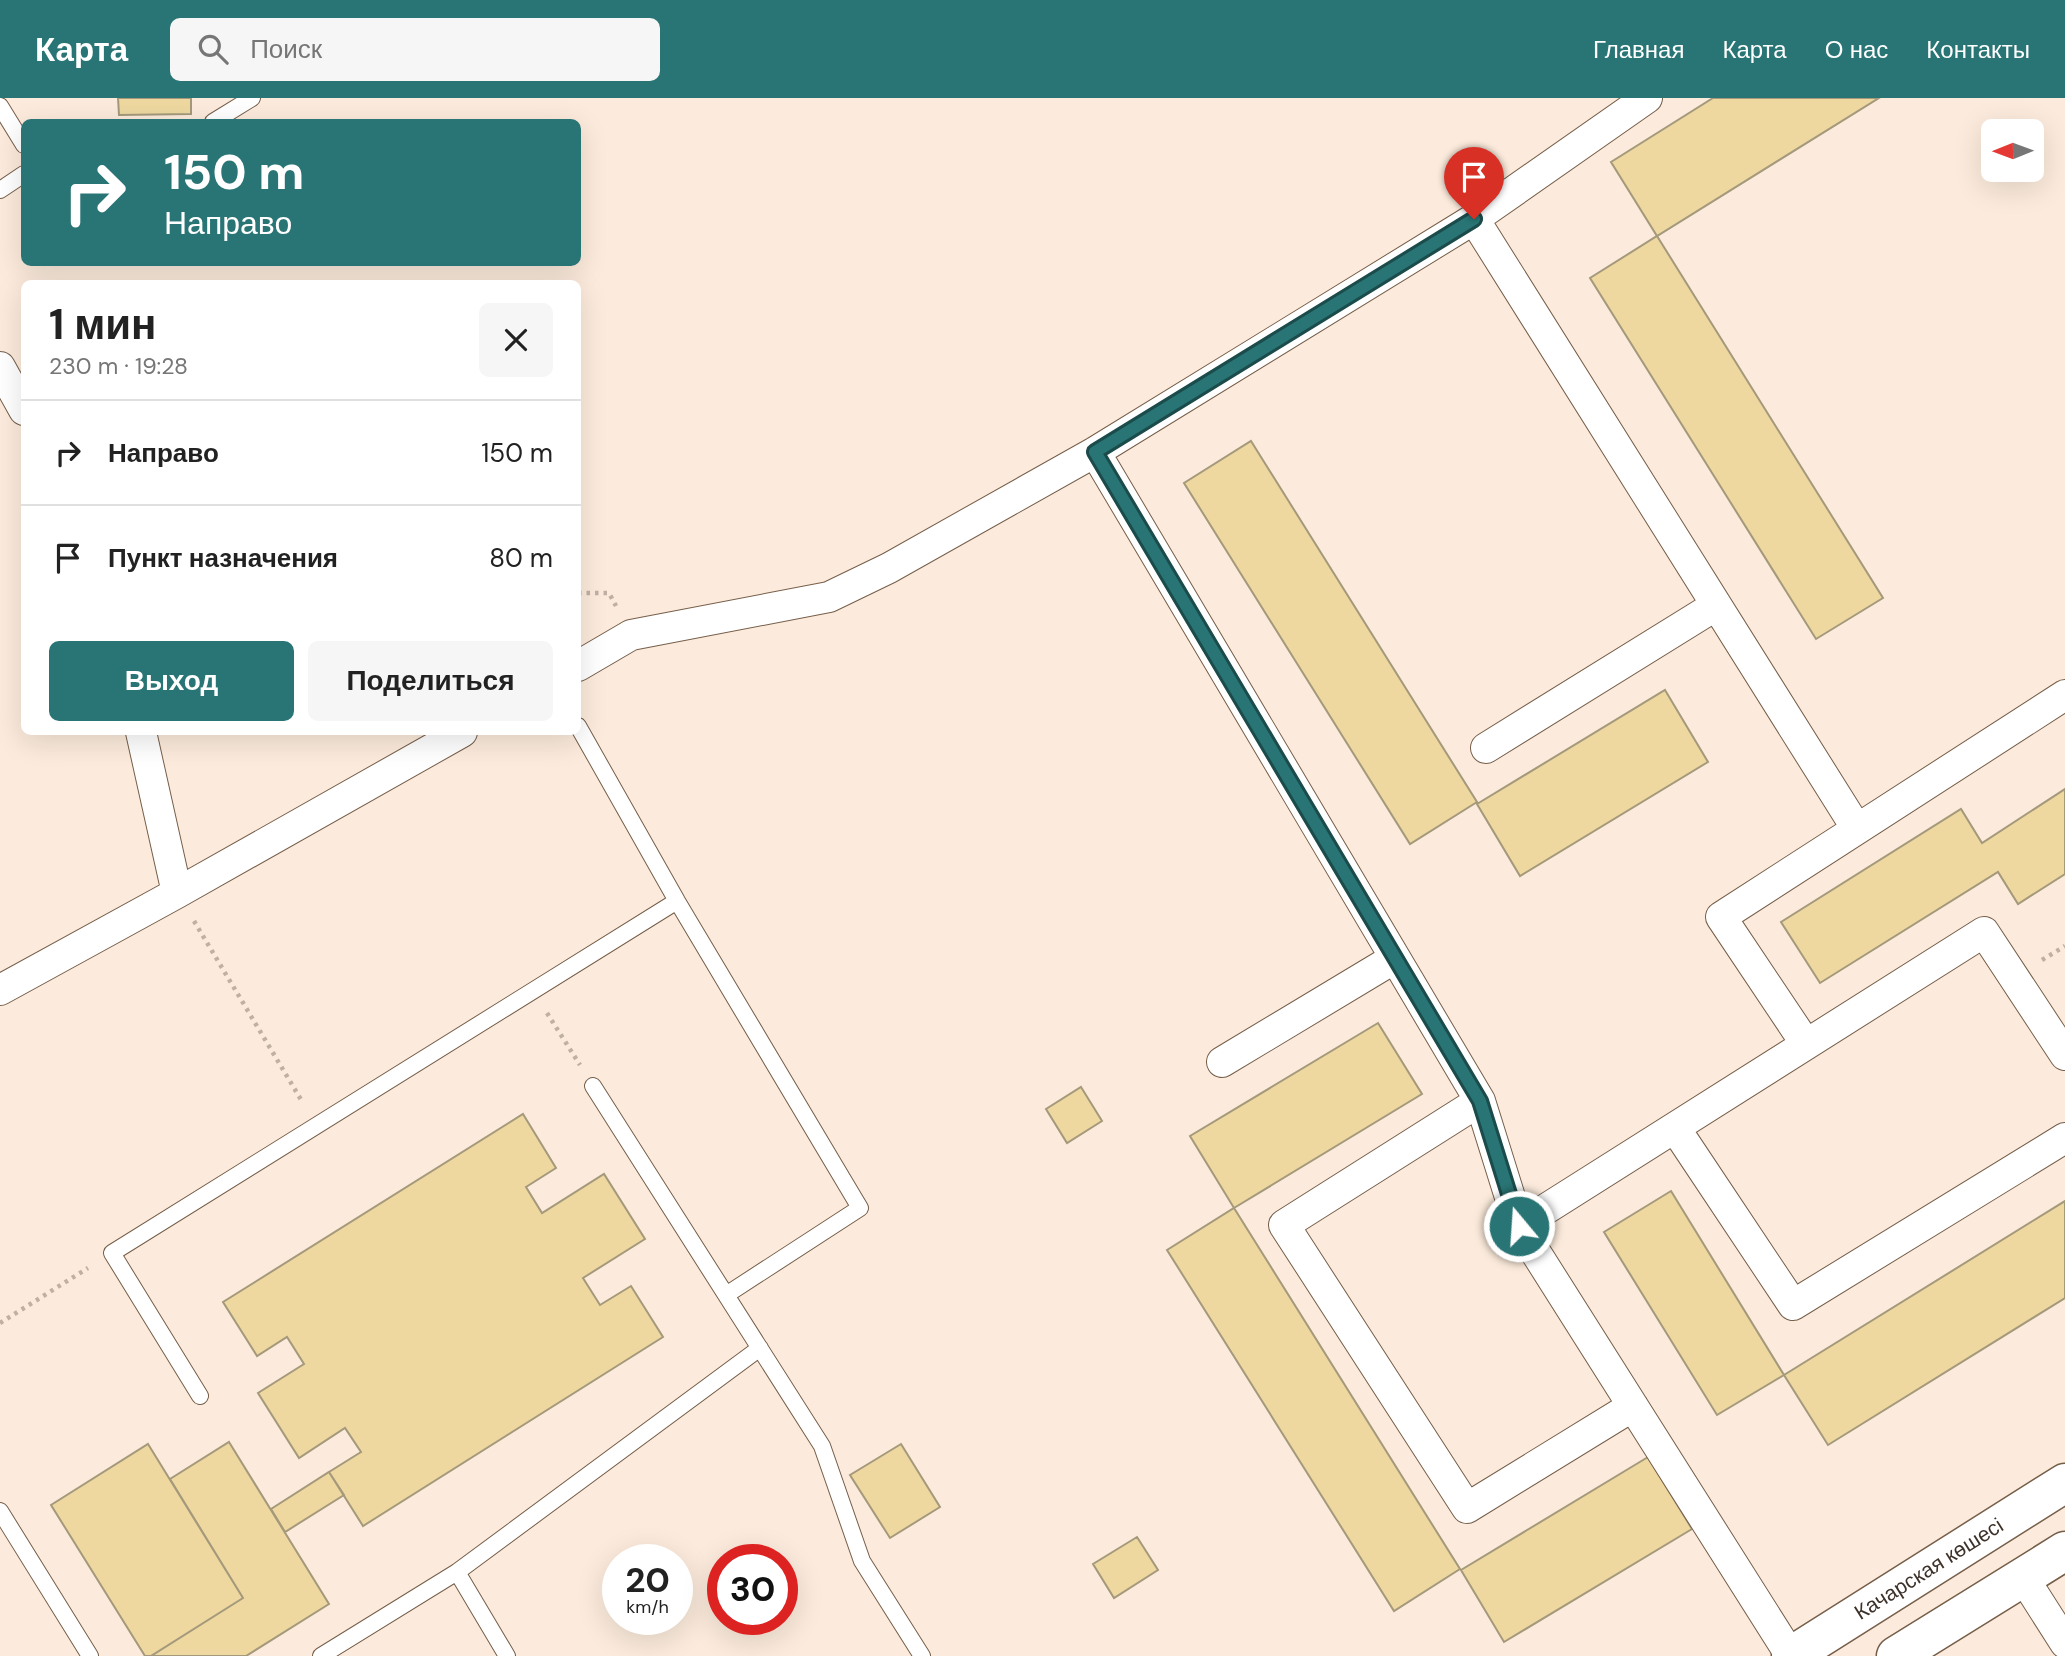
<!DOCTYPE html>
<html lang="ru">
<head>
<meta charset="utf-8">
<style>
  body { margin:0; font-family:"DM Sans",sans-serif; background:#f6f6f6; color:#222; height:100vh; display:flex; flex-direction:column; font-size:26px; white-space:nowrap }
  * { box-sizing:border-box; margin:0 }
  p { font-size:23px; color:#767676 }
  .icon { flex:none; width:38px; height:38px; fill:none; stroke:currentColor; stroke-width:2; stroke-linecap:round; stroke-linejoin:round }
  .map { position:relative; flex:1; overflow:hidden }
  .drawer { position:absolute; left:21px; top:182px; width:560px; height:455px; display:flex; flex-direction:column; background:#fff; border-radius:10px; box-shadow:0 7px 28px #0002 }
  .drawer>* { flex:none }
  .guide { position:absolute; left:21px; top:21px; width:560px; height:147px; border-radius:10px; box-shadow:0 7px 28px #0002; background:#297474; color:#fff; overflow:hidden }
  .needle { width:46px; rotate:269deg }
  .tools { position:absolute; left:1981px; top:21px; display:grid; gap:14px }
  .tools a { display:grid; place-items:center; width:63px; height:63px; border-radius:10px; background:#fff; box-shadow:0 7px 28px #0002; font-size:35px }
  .speed { position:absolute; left:602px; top:1446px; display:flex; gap:14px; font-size:35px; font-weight:700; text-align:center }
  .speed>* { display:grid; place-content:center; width:91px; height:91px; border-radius:50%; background:#fff; box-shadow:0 7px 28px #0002; line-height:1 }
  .speed small { font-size:18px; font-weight:400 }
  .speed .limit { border:10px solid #d22; background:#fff; color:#111 }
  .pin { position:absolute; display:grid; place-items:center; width:60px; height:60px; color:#fff; margin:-72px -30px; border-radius:50% 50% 50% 0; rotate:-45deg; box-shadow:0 0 7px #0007 }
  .pin .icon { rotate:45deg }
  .me { position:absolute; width:77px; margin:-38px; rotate:342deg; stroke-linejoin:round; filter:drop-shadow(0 0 5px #0008) }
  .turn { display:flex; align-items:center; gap:24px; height:147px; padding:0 28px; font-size:32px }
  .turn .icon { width:91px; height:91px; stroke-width:2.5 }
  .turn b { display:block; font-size:49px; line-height:60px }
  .round { display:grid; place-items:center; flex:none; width:74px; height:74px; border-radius:10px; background:#f6f6f6 }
  .head { display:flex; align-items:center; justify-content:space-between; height:119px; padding:0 28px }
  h1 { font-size:42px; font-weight:700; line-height:52px }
  .primary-button { display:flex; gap:14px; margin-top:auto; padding:14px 28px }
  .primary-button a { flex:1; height:80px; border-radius:10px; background:#297474; color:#fff; font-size:28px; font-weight:700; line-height:80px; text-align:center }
  .primary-button a+a { background:#f6f6f6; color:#222 }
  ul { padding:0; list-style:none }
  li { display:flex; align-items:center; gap:21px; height:105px; padding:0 28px; border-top:2px solid #e0e0e0 }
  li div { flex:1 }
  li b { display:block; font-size:26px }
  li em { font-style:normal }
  header { display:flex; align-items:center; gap:42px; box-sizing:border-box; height:98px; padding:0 35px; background:#297474; color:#fff }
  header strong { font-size:33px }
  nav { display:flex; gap:38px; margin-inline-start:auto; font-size:24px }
  .search { width:490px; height:63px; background:#f6f6f6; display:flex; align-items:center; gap:18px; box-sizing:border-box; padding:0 24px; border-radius:10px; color:#767676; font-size:26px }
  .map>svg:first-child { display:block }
</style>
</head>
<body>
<header>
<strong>Карта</strong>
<div class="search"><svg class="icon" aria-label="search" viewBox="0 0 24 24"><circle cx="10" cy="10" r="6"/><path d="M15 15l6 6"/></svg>Поиск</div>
<nav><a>Главная</a><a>Карта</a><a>О нас</a><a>Контакты</a></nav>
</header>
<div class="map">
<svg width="2065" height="1558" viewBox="0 0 2065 1558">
  <rect width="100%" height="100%" fill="#fcebdc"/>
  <path fill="#eed8a0" stroke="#a4997b" stroke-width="2" d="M118 0H191V16L119 17Z
    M1713 0H1879L1657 138 1611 64Z
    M1657 138 1883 500 1816 541 1590 180Z
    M1251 343 1477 704 1410 746 1184 385Z
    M1665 592 1708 664 1520 778 1477 706Z
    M2065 691V776L2018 806 1998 774 1820 885 1781 824 1961 711 1982 745Z
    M1378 925 1422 996 1234 1110 1190 1038Z
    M1081 989 1102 1023 1067 1045 1046 1011Z
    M523 1016 556 1070 526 1089 542 1115 604 1076 645 1141 583 1180 600 1207 631 1188 663 1239 363 1428 329 1374 361 1354 345 1330 299 1360 258 1295 304 1266 287 1239 257 1258 223 1204Z
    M1671 1093 1784 1277 1717 1317 1604 1134Z
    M2065 1103V1200L1828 1347 1784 1277Z
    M1234 1110 1460 1471 1394 1513 1167 1152Z
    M229 1344 329 1506 246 1558H151L243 1500 170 1381Z
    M148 1346 243 1500 151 1558H145L51 1407Z
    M901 1346 940 1409 890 1440 850 1377Z
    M1648 1359 1692 1431 1504 1544 1461 1472Z
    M329 1374 344 1397 285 1434 271 1411Z
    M1137 1439 1158 1472 1114 1500 1093 1466Z"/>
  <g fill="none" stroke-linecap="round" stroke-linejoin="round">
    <defs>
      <path id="service" d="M0 8 24 47
        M213 24 252 0
        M0 92 24 76
        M578 628 677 803 860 1110 726 1197
        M593 988 822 1348 862 1463 922 1558
        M200 1298 112 1155 677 803
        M0 1413 90 1558
        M457 1474 507 1558
        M321 1558 457 1474 760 1250"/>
      <path id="minor" d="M1474 121 1857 731
        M0 269 24 312
        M1095 354 1480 1003 1519 1128 1791 1558
        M578 568 631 537 829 499 889 470 1095 354 1474 121 1647 0
        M141 634 177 795
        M1486 650 1715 508
        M0 892 177 795 462 634
        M1806 946 1721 819 2065 597
        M1222 964 1395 860
        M1480 1003 1284 1127 1467 1410 1633 1308
        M1675 1030 1793 1207 2065 1040
        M1519 1128 1984 834 2065 957
        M2023 1479 2065 1545"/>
      <g id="secondary">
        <path id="s1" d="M1791 1558 2065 1385"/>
        <path d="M1896 1558 2065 1453"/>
      </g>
    </defs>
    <use href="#service" stroke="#765e49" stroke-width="18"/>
    <use href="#minor" stroke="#765e49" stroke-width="32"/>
    <use href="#secondary" stroke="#765e49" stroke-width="41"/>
    <path stroke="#bfb0a3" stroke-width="4.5" stroke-dasharray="3.5 5" stroke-linecap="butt" d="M578 495H609L616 508
      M194 823 303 1005
      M2042 862 2065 848
      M547 915 580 967
      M0 1225 88 1170"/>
    <use href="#service" stroke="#fff" stroke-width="16"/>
    <use href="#minor" stroke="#fff" stroke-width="30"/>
    <use href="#secondary" stroke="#fff" stroke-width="38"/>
  </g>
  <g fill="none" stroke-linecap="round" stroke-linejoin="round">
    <defs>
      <path id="route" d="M1474 121 1095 354 1480 1003 1519 1128"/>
    </defs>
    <use href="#route" stroke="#1b4b4b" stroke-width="18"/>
    <use href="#route" stroke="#297474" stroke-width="12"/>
  </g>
  <g text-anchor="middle" stroke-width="5" stroke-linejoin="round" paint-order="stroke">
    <g font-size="21" fill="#3d3229" stroke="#fff">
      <text dy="7" stroke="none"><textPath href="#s1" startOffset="163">Качарская көшесі</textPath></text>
    </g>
  </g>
</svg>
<div class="tools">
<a><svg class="needle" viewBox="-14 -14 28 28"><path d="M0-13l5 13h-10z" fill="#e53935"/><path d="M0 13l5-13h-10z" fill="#767676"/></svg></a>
</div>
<div class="speed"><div>20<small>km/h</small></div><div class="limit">30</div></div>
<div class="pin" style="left:1474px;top:121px;background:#d93025"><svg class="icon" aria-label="arrive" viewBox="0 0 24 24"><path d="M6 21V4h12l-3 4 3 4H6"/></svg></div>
<svg class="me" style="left:1519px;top:1128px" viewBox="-20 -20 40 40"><circle r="17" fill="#297474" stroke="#fff" stroke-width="3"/><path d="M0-11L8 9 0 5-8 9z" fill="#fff"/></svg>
<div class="guide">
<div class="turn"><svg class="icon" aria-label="right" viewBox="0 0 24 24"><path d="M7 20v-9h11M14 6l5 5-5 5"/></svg><div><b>150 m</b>Направо</div></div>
</div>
<section class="drawer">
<div class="head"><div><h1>1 мин</h1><p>230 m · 19:28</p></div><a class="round"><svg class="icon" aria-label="close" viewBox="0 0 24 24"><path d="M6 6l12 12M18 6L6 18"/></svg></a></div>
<ul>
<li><svg class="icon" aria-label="right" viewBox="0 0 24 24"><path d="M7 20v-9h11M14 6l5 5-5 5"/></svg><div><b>Направо</b></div><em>150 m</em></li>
<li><svg class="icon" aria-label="arrive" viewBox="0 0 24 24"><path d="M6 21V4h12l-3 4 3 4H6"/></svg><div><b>Пункт назначения</b></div><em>80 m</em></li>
</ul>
<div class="primary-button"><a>Выход</a><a>Поделиться</a></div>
</section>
</div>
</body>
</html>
